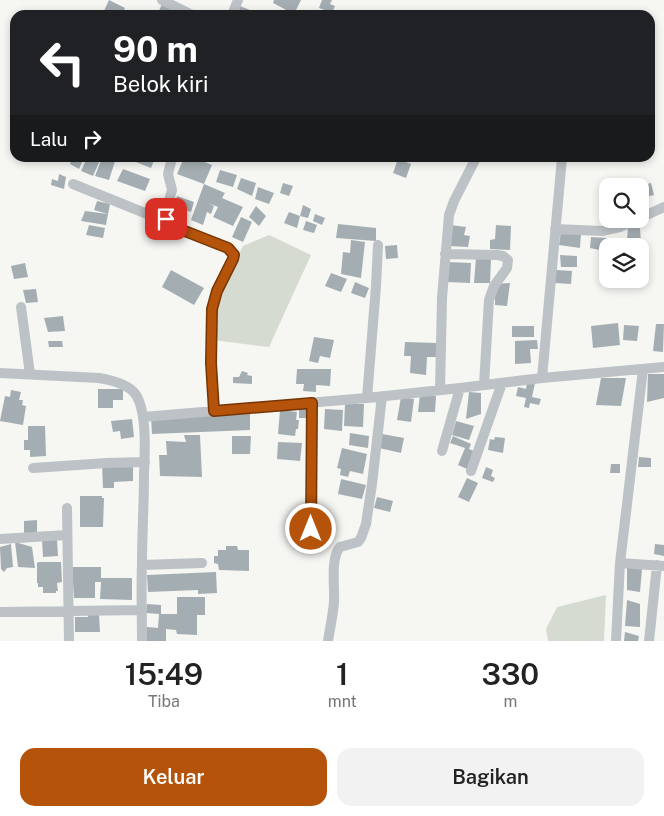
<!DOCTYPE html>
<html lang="id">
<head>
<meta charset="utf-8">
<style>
  body { margin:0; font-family:"Public Sans",sans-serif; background:#f2f2f2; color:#222; height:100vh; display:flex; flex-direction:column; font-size:19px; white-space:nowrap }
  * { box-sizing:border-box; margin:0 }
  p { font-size:16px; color:#767676 }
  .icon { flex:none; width:28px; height:28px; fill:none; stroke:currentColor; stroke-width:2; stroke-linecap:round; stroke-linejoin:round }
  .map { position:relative; height:641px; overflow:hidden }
  .drawer { display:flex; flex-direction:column; background:#fff; flex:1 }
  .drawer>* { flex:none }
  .hud { position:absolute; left:10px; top:10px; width:645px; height:152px; border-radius:15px; box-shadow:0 2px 8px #0003; background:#202124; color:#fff; overflow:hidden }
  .controls { position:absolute; left:599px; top:178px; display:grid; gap:10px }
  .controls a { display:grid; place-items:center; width:50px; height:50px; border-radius:10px; background:#fff; box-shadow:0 2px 8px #0003; font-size:25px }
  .pin { position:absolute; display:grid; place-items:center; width:42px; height:42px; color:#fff; margin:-21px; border-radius:10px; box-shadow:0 2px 8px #0006 }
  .me { position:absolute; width:55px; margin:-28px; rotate:0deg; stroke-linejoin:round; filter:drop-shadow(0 0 4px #0008) }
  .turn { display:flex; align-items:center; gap:18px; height:105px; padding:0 20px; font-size:22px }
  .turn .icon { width:65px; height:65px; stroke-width:2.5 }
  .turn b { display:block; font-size:35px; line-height:42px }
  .then { display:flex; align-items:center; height:48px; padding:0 20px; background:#0003; gap:10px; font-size:19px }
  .eta { display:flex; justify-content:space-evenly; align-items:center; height:85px; text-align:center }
  .eta b { font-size:30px; font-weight:600; line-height:35px }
  .cta { display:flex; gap:10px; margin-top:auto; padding:10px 20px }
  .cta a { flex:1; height:58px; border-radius:15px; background:#b45309; color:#fff; font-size:20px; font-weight:600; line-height:58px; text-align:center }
  .cta a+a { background:#f2f2f2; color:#222 }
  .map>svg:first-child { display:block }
</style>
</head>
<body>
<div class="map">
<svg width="664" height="641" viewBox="0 0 664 641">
  <rect width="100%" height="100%" fill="#f6f6f3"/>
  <path fill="#d6dbd2" d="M269 235 311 255 269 347 213 340 217 308 224 282 243 246Z
    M606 595 604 641H548L546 629 557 607Z"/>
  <path fill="#a4aeb2" d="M109 0 125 8 121 15H102Z
    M274 0H301L294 14 273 3Z
    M322 0H332L330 4 335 6 332 13 319 8Z
    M163 2 189 15H157Z
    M240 6 257 13 256 15H237Z
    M72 158H84L79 169 70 164Z
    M87 158H101L93 176 81 171Z
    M102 158H116L109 180 95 176Z
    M126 158H155L151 168Z
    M184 158H195L212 165 204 184 177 174Z
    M398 159 411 164 406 178 393 173Z
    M123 169 150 179 145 191 117 181Z
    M220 170 237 175 233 187 216 182Z
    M59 174 66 177 64 189 51 185 52 179 58 181Z
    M241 178 256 183 252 196 237 189Z
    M283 183 293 186 289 196 280 193Z
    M651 183 654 195 645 197 642 185Z
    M204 184 225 193 222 198 243 207 233 226 213 217 218 207 208 203 214 206 211 214 207 212 203 225 191 220Z
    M258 187 274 193 269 204 255 199Z
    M177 196 194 202 191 212 174 206Z
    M97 201 110 204 108 214 94 210Z
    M303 205 311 209 308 218 300 216 297 228 284 223 289 212 300 216Z
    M256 206 266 216 259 226 249 217Z
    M85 211 108 214 106 225 81 221Z
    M315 214 325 218 322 225 313 221Z
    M241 217 252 222 243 242 232 237Z
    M306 221 317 225 314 233 303 230Z
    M338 224 376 228V241L336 238Z
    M89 225 105 228 103 238 86 235Z
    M451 225 466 227 464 235 470 236 468 247 449 246Z
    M496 225 511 226 510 250 490 249V240L495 239Z
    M628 228H640L641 242 627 239Z
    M561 231 581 233 580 248 559 245Z
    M591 237 607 238 605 251 590 248Z
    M351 240 365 242 361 278 341 274 343 252 350 253Z
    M397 245 398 258 386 259 385 246Z
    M560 255 577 256V267H561Z
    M476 257 491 259 490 283H474Z
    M448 262 471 263 470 283 447 282Z
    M25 263 28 277 14 279 11 266Z
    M171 270 204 288 194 305 162 287Z
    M556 270 572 271 571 284 555 283Z
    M331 273 347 279 341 292 325 286Z
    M355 282 369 288 365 298 351 293Z
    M510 283 507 306 495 305V284Z
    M36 289 38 302 26 303 23 290Z
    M63 316 65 331 48 332 44 318Z
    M618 323 620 345 593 348 591 326Z
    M656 324H664L663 352 653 351Z
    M624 325 639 326 637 341 623 340Z
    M512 326H534V337H512Z
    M314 337 334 340 330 358 320 356 318 363 309 361Z
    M537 340 538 349H530L531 363 515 364V341Z
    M48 341H62L63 347H49Z
    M405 342 437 343 436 357H427L426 375 410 373 411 356H404Z
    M297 369H331L330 386 316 385V392L303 391 304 384H296Z
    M242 371 248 373 247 375 252 376V384L233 383V377H239Z
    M648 374H664V398L647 402Z
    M601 378H626L621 406 596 405Z
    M527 382 535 383 532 397 541 399 539 405 530 403 529 408 524 407 526 398 516 396 518 387 526 389Z
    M98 389H123V400H113V408H98Z
    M11 390 21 392 19 400H23L22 405 26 406 23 425 0 421 5 396 10 397Z
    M469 392 481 393V414L466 419Z
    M420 394 436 396 435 412H418Z
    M401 397 414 399 411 422 397 420Z
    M345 404H364L363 427 344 426Z
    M299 405H309L308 418H299Z
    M325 409 343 410 342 431 324 429Z
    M280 410 297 412 296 420H299L298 429H296L295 436 278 434Z
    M250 411V430L152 434 151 418Z
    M132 419 134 437 121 439 120 431 113 432 111 421Z
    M456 421 474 426 469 440 452 435Z
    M28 426H45L46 456 30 457V450H24V440H28Z
    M350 433 369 436 368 448 349 445Z
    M382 434 404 438 401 453 379 448Z
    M184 435H200L202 477 160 476 159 455H167L166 441 186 442Z
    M232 436H251L250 454H232Z
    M453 436 471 444 469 449 474 451 467 469 458 465 465 448 450 443Z
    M495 437 505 438 503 453 488 450 490 439 494 440Z
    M278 442 302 443 300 461 277 459Z
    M342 448 367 454 363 474 350 471 348 477 340 475 341 469 337 468Z
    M639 457 651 458V467H638Z
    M611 464H620V473H610Z
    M102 465H133V481L114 482V488H103Z
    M486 467 493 470 491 476 495 478 493 482 482 478Z
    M467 478 478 483 469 502 458 497Z
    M341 479 366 485 362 499 338 494Z
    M80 496H102V498H104L103 527H80Z
    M377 497 393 501 390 512 374 508Z
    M314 518 333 522 330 536 312 532Z
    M37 520V534L24 535V521Z
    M57 538 58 556 43 557 42 539Z
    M15 542 32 547 35 568 18 567Z
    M11 544 13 567 7 568 4 572 1 569 0 547Z
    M655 544 664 545V556L654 554Z
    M226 546H237L238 550H249V571L219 570 218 564 214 563V556H218V550H226Z
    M38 562H61L62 582 57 583 58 591H56V593H43V587H38V583H37V563Z
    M627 565 642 569 640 592 627 590Z
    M72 567H101V578H132V600L100 599 101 582H95V598H74Z
    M216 572 217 593 198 594V590L148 592 147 575Z
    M177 597H205V615H197V635L177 634 176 630 166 629V641H147V627L158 628 159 614 146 613 147 604 161 605V614H177Z
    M627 600 640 604V627L625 626Z
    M88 614H99L100 632H75V617H88Z
    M625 632 639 636 638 641H624Z"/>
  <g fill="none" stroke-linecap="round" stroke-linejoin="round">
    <path stroke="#bcc2c5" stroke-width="10" d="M162 0 192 15
      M232 15 238 0
      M172 158 168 174 172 190 165 214 167 222 172 226 228 248 234 255 233 259 217 291 212 309 211 325V363L214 411
      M73 184 167 222
      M640 218 664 207
      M555 229 602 231 620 227 638 219
      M445 254 497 255 503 256 508 260 507 268 494 286 489 300 484 385
      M21 307 30 374
      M0 373 99 378C111 380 129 384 136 395 147 412 145 453 144 474 144 504 142 535 142 565 141 590 142 616 142 641
      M542 378 562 158
      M440 390 442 298 449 215 454 201 476 158
      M367 398 376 286 378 245
      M143 417 367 398 460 388 542 378 664 367
      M442 451 460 388
      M33 468 107 463 145 462
      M471 471 502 383
      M67 508 69 641
      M311 529 312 403
      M0 539 67 535
      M620 563 664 566
      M142 565 202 563
      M0 612 142 610
      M328 641C330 628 333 615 334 602 335 586 330 559 340 547L358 542 361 538 366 524 372 484 382 396
      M616 641 620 563 643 369
      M649 641 657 565"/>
  </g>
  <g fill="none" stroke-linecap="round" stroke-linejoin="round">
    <defs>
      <path id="route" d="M166 219 167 222 172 226 228 248 234 255 233 259 217 291 212 309 211 363 214 411 312 403 311 529"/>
    </defs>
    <use href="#route" stroke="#753606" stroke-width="12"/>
    <use href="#route" stroke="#b45309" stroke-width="9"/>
  </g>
</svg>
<div class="controls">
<a><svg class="icon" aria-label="search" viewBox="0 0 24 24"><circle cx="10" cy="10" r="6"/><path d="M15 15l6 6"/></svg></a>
<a><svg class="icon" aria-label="layers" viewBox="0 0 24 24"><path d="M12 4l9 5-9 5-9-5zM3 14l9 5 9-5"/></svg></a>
</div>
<div class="pin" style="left:166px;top:219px;background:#d93025"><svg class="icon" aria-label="arrive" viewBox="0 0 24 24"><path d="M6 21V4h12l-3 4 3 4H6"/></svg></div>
<svg class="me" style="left:311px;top:529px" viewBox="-20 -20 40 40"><circle r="17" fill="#b45309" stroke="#fff" stroke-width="3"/><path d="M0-11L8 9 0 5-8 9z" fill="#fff"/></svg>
<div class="hud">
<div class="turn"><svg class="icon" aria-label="left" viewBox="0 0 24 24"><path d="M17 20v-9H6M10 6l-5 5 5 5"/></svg><div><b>90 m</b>Belok kiri</div></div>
<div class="then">Lalu<svg class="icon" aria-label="right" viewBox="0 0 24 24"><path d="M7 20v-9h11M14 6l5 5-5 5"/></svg></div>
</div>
</div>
<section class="drawer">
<div class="eta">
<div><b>15:49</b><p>Tiba</p></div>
<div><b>1</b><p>mnt</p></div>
<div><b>330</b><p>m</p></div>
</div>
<div class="cta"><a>Keluar</a><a>Bagikan</a></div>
</section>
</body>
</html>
